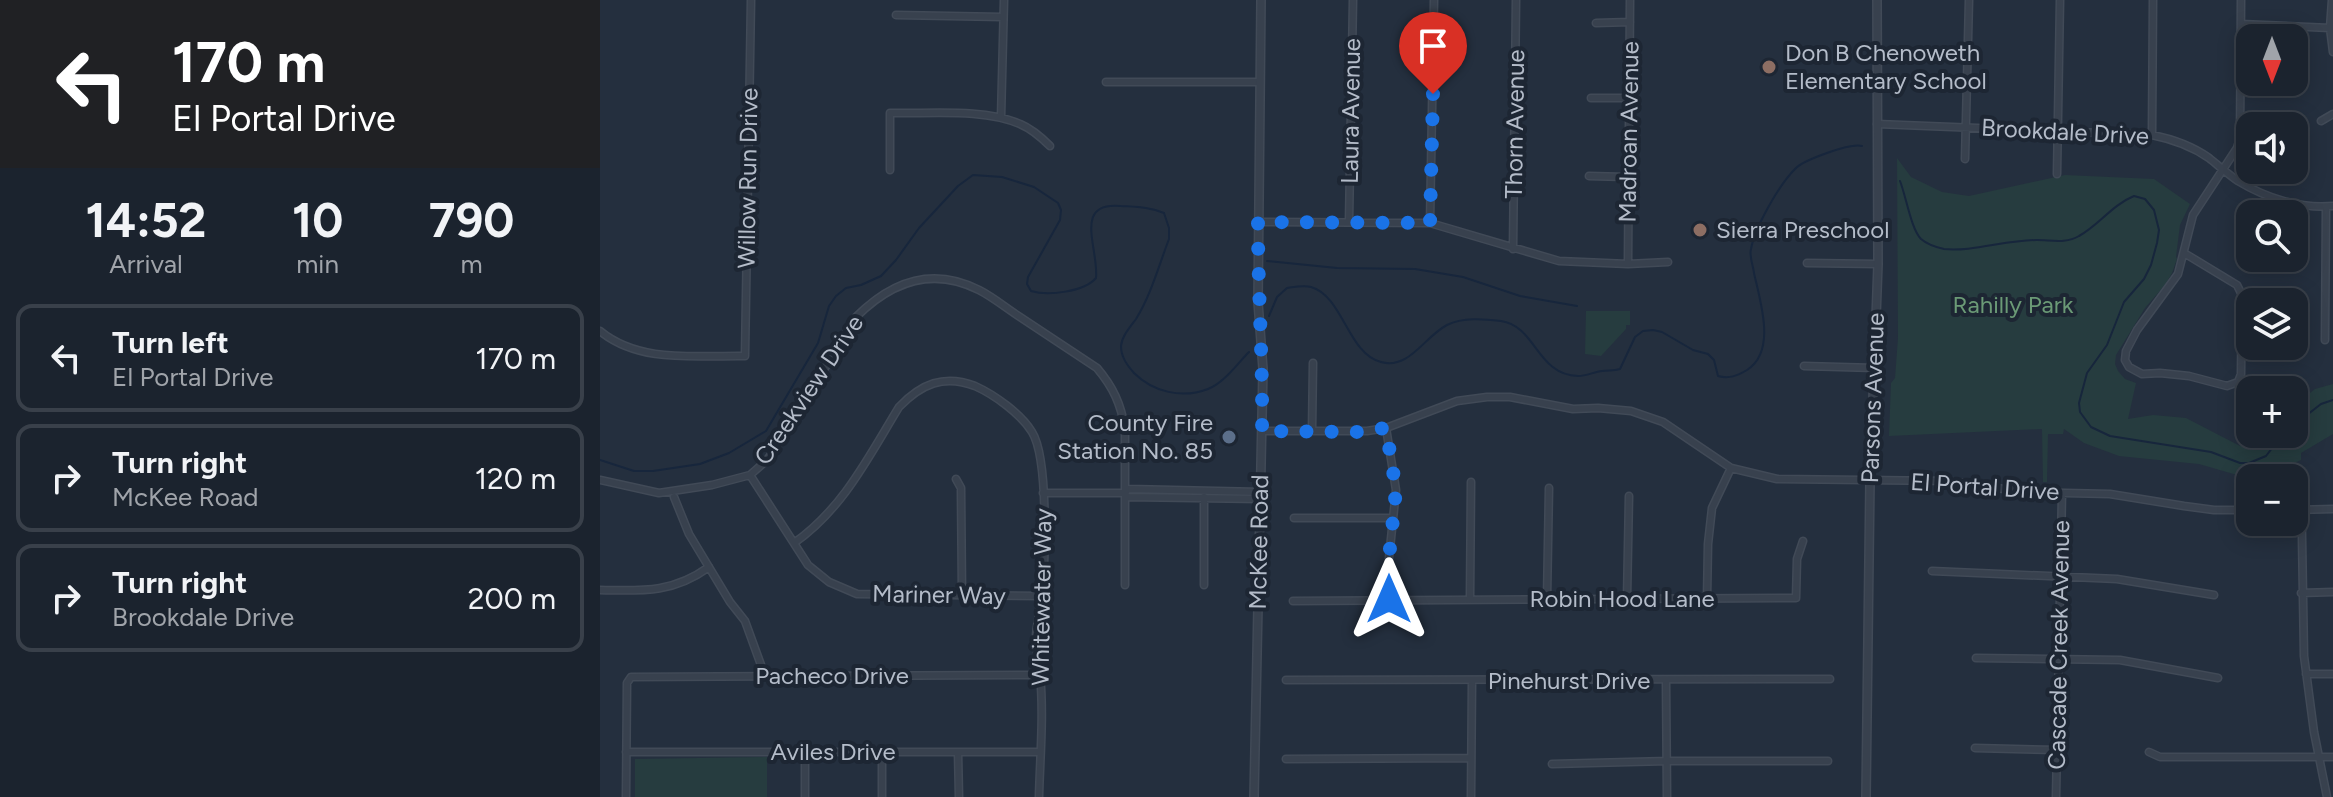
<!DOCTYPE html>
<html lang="en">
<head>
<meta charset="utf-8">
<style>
  body { margin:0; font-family:Figtree,sans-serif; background:#242b36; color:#f1f3f6; height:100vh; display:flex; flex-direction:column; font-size:30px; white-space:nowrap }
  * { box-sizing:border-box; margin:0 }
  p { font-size:26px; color:#a0a4aa }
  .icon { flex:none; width:44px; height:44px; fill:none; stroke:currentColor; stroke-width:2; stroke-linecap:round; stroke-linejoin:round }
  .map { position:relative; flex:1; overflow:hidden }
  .side { display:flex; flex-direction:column; background:#1b232e; width:600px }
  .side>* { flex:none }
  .hud { background:#202124; color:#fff; overflow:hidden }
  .needle { width:52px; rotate:180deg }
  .buttons { position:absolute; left:1636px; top:24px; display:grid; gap:16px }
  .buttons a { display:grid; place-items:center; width:72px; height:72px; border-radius:16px; background:#1b232e; box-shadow:0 4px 20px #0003,0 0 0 2px #39404a; font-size:40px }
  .pin { position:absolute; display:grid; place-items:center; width:68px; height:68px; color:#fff; margin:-82px -34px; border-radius:50% 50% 50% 0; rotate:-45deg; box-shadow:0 0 8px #0007 }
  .pin .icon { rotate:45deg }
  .me { position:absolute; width:88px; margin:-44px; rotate:0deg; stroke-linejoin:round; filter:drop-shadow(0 0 6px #0008) }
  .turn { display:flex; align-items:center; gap:28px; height:168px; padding:0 40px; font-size:36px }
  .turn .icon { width:104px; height:104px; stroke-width:2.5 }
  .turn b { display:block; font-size:56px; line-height:68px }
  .eta { display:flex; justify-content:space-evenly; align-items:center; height:136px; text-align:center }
  .eta b { font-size:48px; font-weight:700; line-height:56px }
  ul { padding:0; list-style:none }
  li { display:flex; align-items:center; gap:24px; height:108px; margin:0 16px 12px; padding:0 24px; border:4px solid #39404a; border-radius:16px }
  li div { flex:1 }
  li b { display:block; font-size:30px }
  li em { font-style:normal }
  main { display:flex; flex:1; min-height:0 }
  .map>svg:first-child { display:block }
</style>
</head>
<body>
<main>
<section class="side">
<div class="hud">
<div class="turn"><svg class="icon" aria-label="left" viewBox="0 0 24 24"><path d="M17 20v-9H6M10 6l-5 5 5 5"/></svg><div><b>170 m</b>El Portal Drive</div></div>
</div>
<div class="eta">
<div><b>14:52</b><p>Arrival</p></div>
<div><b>10</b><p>min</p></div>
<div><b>790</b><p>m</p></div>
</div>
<ul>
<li><svg class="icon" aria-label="left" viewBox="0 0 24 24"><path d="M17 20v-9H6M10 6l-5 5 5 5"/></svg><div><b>Turn left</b><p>El Portal Drive</p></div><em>170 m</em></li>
<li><svg class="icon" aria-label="right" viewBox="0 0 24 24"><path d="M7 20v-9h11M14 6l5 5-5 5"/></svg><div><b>Turn right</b><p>McKee Road</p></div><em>120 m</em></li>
<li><svg class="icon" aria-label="right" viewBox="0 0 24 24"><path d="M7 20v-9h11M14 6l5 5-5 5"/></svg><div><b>Turn right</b><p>Brookdale Drive</p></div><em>200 m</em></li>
</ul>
</section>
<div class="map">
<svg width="1733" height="797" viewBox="0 0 1733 797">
  <rect width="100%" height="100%" fill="#242f3e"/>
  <path fill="#263c3f" d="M1297 158 1311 177 1342 192 1369 196 1465 175 1554 179 1590 204 1580 225 1576 257 1577 259 1572 273 1565 285 1545 308 1516 355 1515 364 1518 371 1525 379 1536 383 1528 419 1553 415 1586 418 1640 446 1657 434H1694V406L1715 389 1733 384V434L1701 453V460L1674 472 1658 476 1644 477 1599 464 1519 456 1484 443 1464 429 1463 434H1448L1447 482H1443L1442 429 1289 436 1291 383 1295 378 1298 338Z
    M986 311H1030V325H1026V329L1001 356 985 354Z
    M167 757V797H35V759Z"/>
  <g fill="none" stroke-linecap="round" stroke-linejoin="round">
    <path stroke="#17263c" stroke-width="2" d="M1300 181C1306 196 1311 229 1321 239 1328 245 1335 247 1344 249 1372 252 1406 240 1437 240 1451 240 1466 244 1479 236 1499 225 1512 205 1534 196L1545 199 1554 210 1559 230 1557 243 1551 265 1544 279 1524 302 1507 345 1487 373 1479 403 1480 412 1491 427 1510 436 1611 452 1640 463H1649L1666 456 1683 434
      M667 261 737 268 815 269 863 277 920 296 977 306
      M669 316 677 297 687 288C694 287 704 285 711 287 743 296 748 354 781 362 809 370 824 337 847 325 863 317 884 319 901 321 936 326 937 375 978 376 986 376 994 372 1002 371 1009 370 1014 371 1020 369L1035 337 1043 331 1053 330 1062 332 1093 350 1108 354 1114 360 1118 376C1129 379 1137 376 1147 370 1177 351 1160 301 1154 273 1153 265 1149 256 1151 249 1155 227 1179 185 1195 169 1203 160 1250 143 1262 146
      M1694 425 1721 404 1733 400
      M0 460 34 471H53L100 464 129 453 166 431 218 343 229 306 236 296 246 288 261 285 281 276 296 260 319 228 358 186 373 175 402 177 434 187 458 203 461 210 460 220 428 277 427 284 431 291C448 296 484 292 496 278 499 249 472 201 521 206 536 207 550 207 564 213L569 228V239C559 265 551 295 536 319 530 327 522 336 521 346 521 357 527 365 534 373 553 392 582 399 608 389 624 383 637 364 649 352"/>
    <defs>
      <path id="minor" d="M1732 0 1730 28 1733 52
        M296 15 403 17
        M996 23 1030 22
        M1641 24 1730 28
        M506 82H659
        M991 98H1029
        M401 118 404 0
        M1721 121 1733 114
        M1277 124 1552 135C1572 139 1592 146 1609 158 1619 166 1628 174 1638 181 1666 198 1700 209 1733 206
        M1552 135 1553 0
        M1365 159 1369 0
        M290 170V113C330 114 384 108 420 124 432 129 441 137 450 146
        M1457 174 1460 0
        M989 176 1027 177
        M658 222 830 223 959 261 1028 264 1068 262
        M749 222 753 0
        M830 223 834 0
        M913 249 916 0
        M1584 253 1637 285 1642 295 1641 374 1638 382 1627 386 1589 376 1560 373 1542 374 1529 367 1525 360 1526 351 1537 330 1578 274 1593 215 1637 148 1640 138 1641 0
        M1207 263 1278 264
        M1028 264 1030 0
        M0 331C40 364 97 355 145 356L151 0
        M1725 340 1726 207
        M1204 366 1275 368
        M786 428 796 490 789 558V599
        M662 431H767L786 428 857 401 887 397H910L973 409 998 408 1031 411 1063 422 1131 468 1177 479 1350 481 1424 492 1510 494 1584 506 1614 510H1650
        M712 431 713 363
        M150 475 208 565 229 582 257 594 442 596
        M1701 477 1704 656 1714 732 1727 797
        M356 479 361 488 362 595
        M0 480 59 493 112 485 150 475 167 460 180 442 256 317C291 282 332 266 379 290 393 297 406 308 420 317 446 334 471 351 497 368 513 387 521 404 525 429V585
        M443 493H524L528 497 660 499
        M524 493 529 489 661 492
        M74 497 89 534 130 602 145 621 165 676
        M1694 510 1733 509
        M694 518H793
        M194 543C243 509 269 456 299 407 321 384 344 374 375 386 395 395 421 414 432 432 449 459 445 562 442 596 441 610 436 624 436 638 436 650 439 662 440 674 444 715 440 757 439 797
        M1332 571 1517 579 1614 595
        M604 585V497
        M0 590C43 591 73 593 109 567
        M1701 593 1733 592
        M870 599 871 482
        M947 599 949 488
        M1027 599 1029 496
        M1107 599 1108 544 1112 508 1131 468
        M693 601 1196 598 1197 559 1203 541
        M1376 658 1520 660 1618 678
        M1706 674H1733
        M686 680 1230 679
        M1066 681 1067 797
        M1375 748 1457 750
        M26 752H440
        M205 752V797
        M282 752V797
        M358 752 359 797
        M1549 752 1560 757H1733
        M686 759 871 758
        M952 764 1068 761H1228
        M26 797 27 683 31 677 440 675
        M871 797 872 681
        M1456 797 1462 493"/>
      <path id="tertiary" d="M654 797 663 369 658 302 661 0
        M1266 797 1270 481 1278 264 1277 0"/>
    </defs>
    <use href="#minor" stroke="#414a57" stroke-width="9"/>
    <use href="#tertiary" stroke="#414a57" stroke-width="10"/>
    <use href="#minor" stroke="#38414e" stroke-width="6"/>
    <use href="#tertiary" stroke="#38414e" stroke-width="7"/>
  </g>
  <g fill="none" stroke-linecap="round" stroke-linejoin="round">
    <path stroke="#1a73e8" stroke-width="14" stroke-dasharray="0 25.2" d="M789 599V558L796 490 786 428 756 432 662 431C663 361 658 292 658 222L830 223 833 94"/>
  </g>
  <g fill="#8d6e63" stroke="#1d2633" stroke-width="3">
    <circle cx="1169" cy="67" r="8"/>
    <circle cx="1100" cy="230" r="8"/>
  </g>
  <circle fill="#5c6f8a" stroke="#1d2633" stroke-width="3" cx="629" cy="437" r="8"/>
  <g text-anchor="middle" stroke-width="8" stroke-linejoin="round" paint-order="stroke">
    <g font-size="24" fill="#b4bcc9" stroke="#1d2633" text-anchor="start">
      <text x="1185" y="61">Don B Chenoweth<tspan x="1185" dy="28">Elementary School</tspan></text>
      <text x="1116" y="238">Sierra Preschool</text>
      <text x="613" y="431" text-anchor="end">County Fire<tspan x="613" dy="28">Station No. 85</tspan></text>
    </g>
    <g font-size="24" fill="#b4bcc9" stroke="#1d2633">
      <text transform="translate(751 111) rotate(-89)" y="8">Laura Avenue</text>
      <text transform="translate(915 124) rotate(-89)" y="8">Thorn Avenue</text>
      <text transform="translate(1029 132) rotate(-89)" y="8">Madroan Avenue</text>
      <text transform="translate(1465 132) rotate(3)" y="8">Brookdale Drive</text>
      <text transform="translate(148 178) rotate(-89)" y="8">Willow Run Drive</text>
      <text transform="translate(209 390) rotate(-56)" y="8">Creekview Drive</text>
      <text transform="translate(1273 398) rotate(-88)" y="8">Parsons Avenue</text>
      <text transform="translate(1385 487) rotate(4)" y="8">El Portal Drive</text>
      <text transform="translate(659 542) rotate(-89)" y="8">McKee Road</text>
      <text transform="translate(339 595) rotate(1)" y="8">Mariner Way</text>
      <text transform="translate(442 597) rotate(-89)" y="8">Whitewater Way</text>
      <text x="1022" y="607">Robin Hood Lane</text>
      <text transform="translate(1459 645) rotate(-89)" y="8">Cascade Creek Avenue</text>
      <text x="232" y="684">Pacheco Drive</text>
      <text x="969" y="689">Pinehurst Drive</text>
      <text x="233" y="760">Aviles Drive</text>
    </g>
    <g font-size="24" fill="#6b9a76" stroke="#1d2633">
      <text x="1413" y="313">Rahilly Park</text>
    </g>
  </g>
</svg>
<div class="buttons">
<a><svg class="needle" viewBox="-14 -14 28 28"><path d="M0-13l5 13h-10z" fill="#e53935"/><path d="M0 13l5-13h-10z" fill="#a0a4aa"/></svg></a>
<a><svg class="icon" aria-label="sound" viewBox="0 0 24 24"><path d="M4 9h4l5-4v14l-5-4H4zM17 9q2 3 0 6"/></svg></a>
<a><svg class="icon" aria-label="search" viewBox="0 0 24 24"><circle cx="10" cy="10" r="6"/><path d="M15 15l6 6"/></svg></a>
<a><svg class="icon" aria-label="layers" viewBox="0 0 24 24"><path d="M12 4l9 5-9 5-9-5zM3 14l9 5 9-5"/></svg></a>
<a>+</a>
<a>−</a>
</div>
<div class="pin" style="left:833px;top:94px;background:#d93025"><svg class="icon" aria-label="arrive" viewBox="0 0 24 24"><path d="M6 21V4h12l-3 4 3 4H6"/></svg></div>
<svg class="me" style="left:789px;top:599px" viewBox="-20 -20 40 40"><path d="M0-17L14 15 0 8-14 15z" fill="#1a73e8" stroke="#fff" stroke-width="4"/></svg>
</div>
</main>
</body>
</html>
